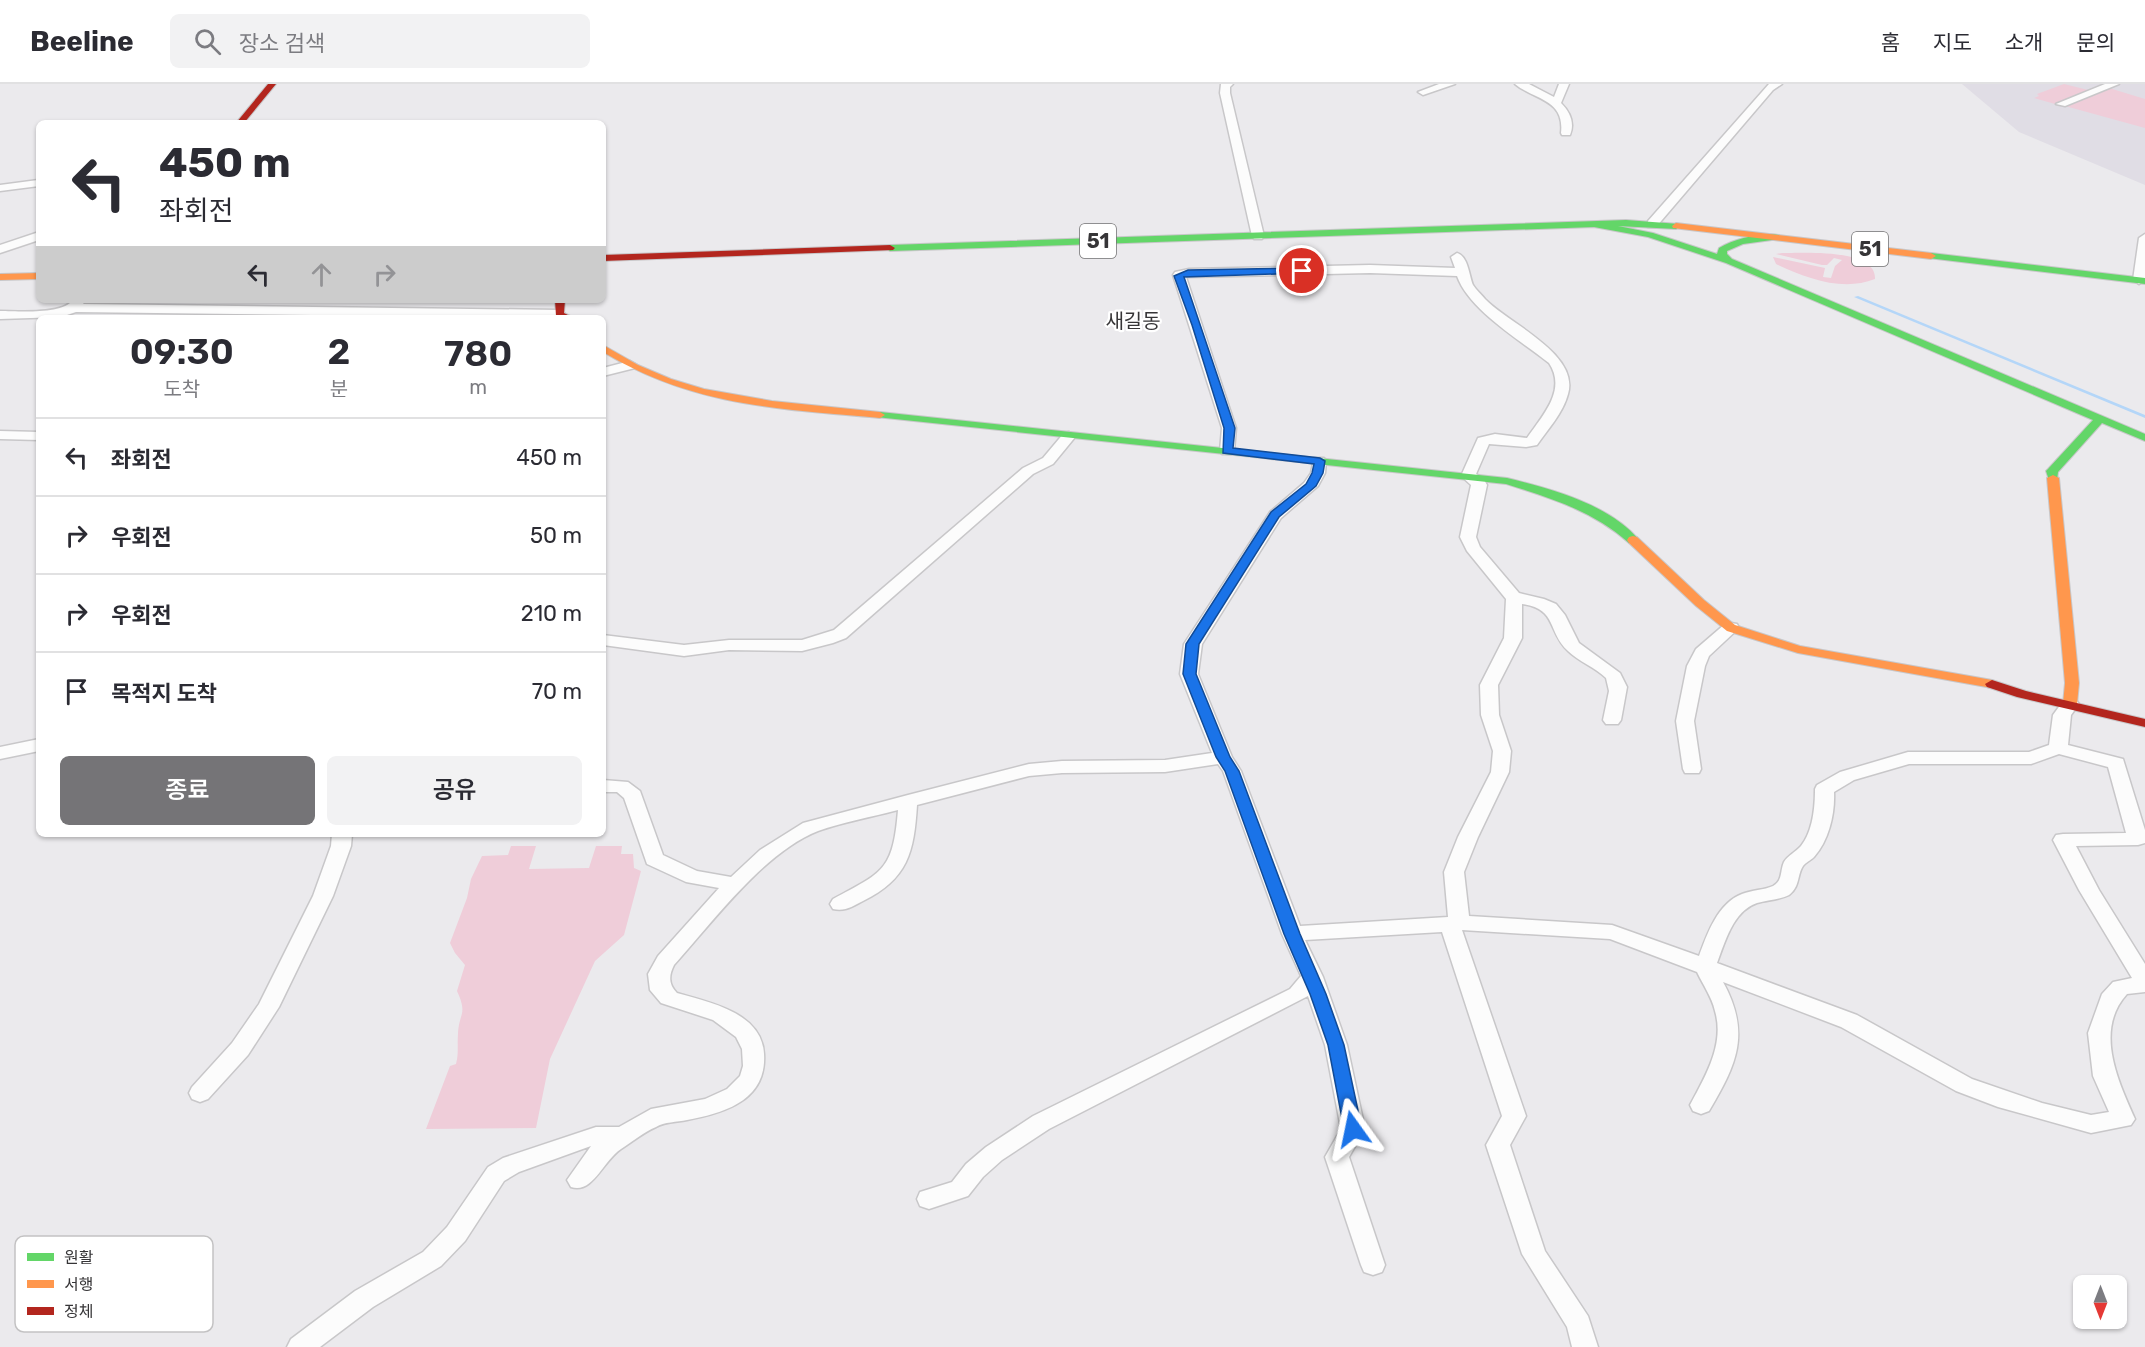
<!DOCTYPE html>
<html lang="ko">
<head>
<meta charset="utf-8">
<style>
  body { margin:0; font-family:Rubik,"Noto Sans KR",sans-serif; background:#f2f2f3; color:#2b2b33; height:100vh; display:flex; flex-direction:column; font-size:22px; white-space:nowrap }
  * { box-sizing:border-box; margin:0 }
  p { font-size:20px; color:#7c7c81 }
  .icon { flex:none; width:33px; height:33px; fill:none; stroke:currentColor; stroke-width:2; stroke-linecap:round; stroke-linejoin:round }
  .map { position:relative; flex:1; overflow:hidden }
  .details { position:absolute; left:36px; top:231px; width:570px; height:522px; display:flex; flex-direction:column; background:#fff; border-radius:9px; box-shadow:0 2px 4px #0004 }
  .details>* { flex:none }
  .top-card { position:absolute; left:36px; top:36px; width:570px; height:183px; border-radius:9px; box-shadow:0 2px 4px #0004; background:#fff; color:#2b2b33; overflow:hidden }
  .needle { width:39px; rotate:180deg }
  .fabs { position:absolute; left:2073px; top:1191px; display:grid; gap:12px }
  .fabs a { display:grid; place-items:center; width:54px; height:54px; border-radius:9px; background:#fff; box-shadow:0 2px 4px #0004; font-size:30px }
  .pin { position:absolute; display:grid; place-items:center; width:51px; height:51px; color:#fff; margin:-26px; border:3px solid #fff; border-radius:50%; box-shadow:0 2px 6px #0007 }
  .me { position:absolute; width:66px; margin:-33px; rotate:348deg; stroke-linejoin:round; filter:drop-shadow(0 0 4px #0008) }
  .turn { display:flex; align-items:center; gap:21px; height:126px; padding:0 24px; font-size:27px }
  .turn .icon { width:78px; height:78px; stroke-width:2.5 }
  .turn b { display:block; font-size:42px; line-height:51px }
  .lanes { display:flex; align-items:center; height:57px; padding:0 24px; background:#0003; justify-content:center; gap:30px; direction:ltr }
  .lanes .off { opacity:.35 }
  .eta { display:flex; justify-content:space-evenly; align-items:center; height:102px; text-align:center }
  .eta b { font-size:36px; font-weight:600; line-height:42px }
  .button { display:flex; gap:12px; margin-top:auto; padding:12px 24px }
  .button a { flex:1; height:69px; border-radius:9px; background:#757477; color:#fff; font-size:24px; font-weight:600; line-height:69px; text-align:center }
  .button a+a { background:#f2f2f3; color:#2b2b33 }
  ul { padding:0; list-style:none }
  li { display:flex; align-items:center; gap:18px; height:78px; padding:0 24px; border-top:2px solid #e1e1e2 }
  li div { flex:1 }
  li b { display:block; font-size:22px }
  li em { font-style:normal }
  header { display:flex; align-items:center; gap:36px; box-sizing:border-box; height:84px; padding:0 30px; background:#fff; border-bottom:2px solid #e1e1e2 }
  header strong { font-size:28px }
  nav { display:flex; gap:33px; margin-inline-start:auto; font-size:21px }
  .search { width:420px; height:54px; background:#f2f2f3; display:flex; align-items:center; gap:15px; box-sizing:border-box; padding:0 21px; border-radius:9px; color:#7c7c81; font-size:22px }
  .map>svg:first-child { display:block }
</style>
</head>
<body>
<header>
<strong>Beeline</strong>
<div class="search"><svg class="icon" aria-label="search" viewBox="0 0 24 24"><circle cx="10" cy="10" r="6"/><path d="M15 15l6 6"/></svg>장소 검색</div>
<nav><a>홈</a><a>지도</a><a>소개</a><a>문의</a></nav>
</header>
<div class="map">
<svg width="2145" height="1263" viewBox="0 0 2145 1263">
  <rect width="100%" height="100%" fill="#ebeaed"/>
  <path fill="#e0dde5" d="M1962 0H2145V101L2019 48Z"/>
  <path fill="#efcdd9" d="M2064 0 2092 7 2055 20 2034 14 2039 12 2037 10Z
    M2109 4 2145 15V44L2065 22Z
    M1782 169C1803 169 1877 164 1875 195 1842 208 1807 194 1776 180L1773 173 1825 184 1823 193 1831 194 1835 182 1842 176 1834 174 1827 181H1822L1776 170Z
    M511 762H536L529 785 589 784 596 762H622L621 770H633L634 784 641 787 624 851 595 877 550 975 536 1044 426 1045 450 982 456 980C459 968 457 962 458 950 459 928 468 931 457 907L465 881 455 869 450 859 467 814 471 795 482 772 508 771Z"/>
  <path fill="#b4d6f8" d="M1858 212 2145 331V334L1854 213Z"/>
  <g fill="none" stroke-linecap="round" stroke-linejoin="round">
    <defs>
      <path id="street" d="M1221 0H1233L1230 3V9L1264 152 1262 155H1254L1252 152 1220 9Z
        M1439 0H1455L1423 11 1418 8Z
        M1515 0H1529L1554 13 1559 0H1569L1561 19C1570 28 1575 39 1570 51H1562L1561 49C1565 15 1534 16 1515 0Z
        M1769 0H1782L1773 6 1656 143H1648V137Z
        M2105 0H2119L2065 22 2056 20Z
        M38 96 39 102 0 107V101Z
        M39 148V156L0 169V161Z
        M2145 150V196L2139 200 2133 196 2139 154Z
        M1457 169C1468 172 1469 191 1473 201 1476 206 1481 210 1485 215 1508 239 1580 270 1568 310 1563 329 1548 345 1537 361L1526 363 1489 360 1476 390 1483 394 1487 401 1476 453 1480 463 1519 509 1544 515 1556 520 1565 531 1579 559 1620 589 1627 603 1621 636 1618 640H1606L1603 636 1609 607 1606 594C1595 583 1579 578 1568 567 1547 548 1558 525 1522 520V554L1498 601 1499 631 1511 667 1509 688 1478 753 1464 788 1469 832 1612 841 1699 872C1707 850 1718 819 1742 810 1752 806 1764 806 1773 802 1783 797 1780 786 1784 778 1788 771 1796 768 1801 762 1813 747 1815 723 1815 705L1817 701 1840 688 1908 668H2029L2049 661 2053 631 2064 616H2076L2079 620 2071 631 2068 661 2123 675 2145 746V759L2138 761 2076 762 2099 806 2145 880V908L2127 910C2094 946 2118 997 2135 1035L2131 1041 2091 1049 1998 1023 1956 1007 1841 943 1723 898C1751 949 1737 980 1709 1027L1701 1030 1693 1027 1690 1021C1705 993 1725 960 1715 927 1712 913 1703 901 1697 888L1610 855 1462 846 1526 1032 1510 1061 1545 1167 1588 1232 1598 1263H1572L1567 1243 1522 1170 1486 1061 1502 1032 1442 848 1305 856 1323 893 1347 961 1365 1045 1349 1073 1385 1181 1382 1188 1373 1191 1364 1188 1361 1181 1325 1073 1341 1045 1325 961 1308 912 1049 1045 1002 1076 983 1093 968 1112 929 1125 920 1122 917 1115 920 1108 952 1098 966 1080 986 1063 1033 1032 1290 905 1301 892 1282 850 1223 687 1218 680 1165 688 1062 689 1029 692 917 721C914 768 908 795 863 817 853 822 845 828 833 825L830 820 833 815C883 788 893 787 898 726 872 733 843 738 818 747 764 768 712 839 674 881 669 891 668 900 677 909 708 918 762 928 764 970 767 1016 725 1029 687 1036 677 1038 664 1038 656 1043 644 1048 632 1058 621 1065 602 1078 593 1110 571 1103L567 1096 591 1062 519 1088 504 1097 465 1157 441 1182 373 1223 320 1263H287L291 1255 355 1207 423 1168 447 1143 488 1083 503 1074 596 1043H619L651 1025 705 1015 727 1005 740 992 743 982 742 965 736 953 713 936 661 919 650 906 648 890 658 872 719 804 686 798 647 780 624 714 617 708H603V696L628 698 640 707 663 771 697 787 731 793 760 766 803 739 908 711 1029 680 1062 677 1165 676 1212 669 1180 590 1184 560 1270 428 1304 399 1311 389 1314 374H1324L1326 377 1325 389 1318 402 1281 434 1202 560 1198 590 1232 673 1241 687 1300 842 1448 833 1444 788 1458 753 1491 688 1493 667 1481 631 1480 601 1504 554 1506 515 1467 467 1460 453 1471 401 1461 392 1478 354 1495 350 1527 354C1543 331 1567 306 1549 279 1520 256 1469 226 1457 192L1370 189 1186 193 1236 344 1234 367 1232 370H1222L1220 367 1222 344 1173 191 1175 188 1189 185 1370 181 1455 184 1451 173ZM2059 670 2108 683 2126 749 2063 750 2056 751 2053 756 2079 806 2132 894 2113 898 2102 910 2088 949 2093 992 2109 1028 2091 1031 2042 1019 1972 995 1857 931 1717 879C1725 858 1733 827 1757 819 1767 816 1779 816 1789 811 1800 803 1797 791 1803 782 1805 779 1811 776 1814 773 1829 756 1835 730 1834 708L1854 696 1909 680H2031Z
        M73 216H86L83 220 559 226 565 230 559 234 76 228 61 233 0 235V227C18 227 62 231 73 216Z
        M630 277 637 281 635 284 603 292V284Z
        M0 347 39 348V356L0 355Z
        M1069 348 1076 352 1053 380 1033 390 846 554 833 559 802 567 729 566 684 572 603 561V551L684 561 729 556H802L834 546 1023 384 1043 374 1064 349Z
        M1731 539 1737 540 1739 544 1709 572 1705 582 1694 637 1701 685 1699 689H1685L1683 685 1676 637 1687 582 1696 565 1725 540Z
        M39 655V667L0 675V663Z
        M332 750H352L351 762 333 812 279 923 248 971 208 1015 200 1018 192 1015 189 1009 192 1003 232 959 259 920 313 812 331 762Z"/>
      <path id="fast" d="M1626 136 1679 140 1680 142 1676 145 1618 142 1653 149 1717 170 1719 164C1736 154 1760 149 1779 151V155L1743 160 1727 167V170L1732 175 2145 350V357L2102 339 2058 388 2057 396H2049L2046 387 2048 385 2093 336 1726 179 1648 153 1594 143 890 167 885 164 890 161Z
        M1931 169 2145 194V200L1928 174V170Z
        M880 328 1507 394C1551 405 1609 420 1639 456L1637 459H1629C1593 427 1551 414 1506 400L876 333 875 331Z"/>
      <path id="slow" d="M1676 139 1931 169 1936 172 1931 175 1673 144 1672 142Z
        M39 189V195L0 196V190Z
        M603 261 638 281 671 295 704 305 772 317 880 328 885 331 880 334C779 325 692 322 603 268Z
        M2053 391 2059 394 2079 599 2077 620 2070 624 2063 620 2065 599 2047 394Z
        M1633 452 1637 453 1704 516 1735 541 1800 562 1992 596 1999 600 1992 604 1798 569 1727 547 1696 522 1629 459 1627 456 1629 453Z"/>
      <path id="jam" d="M268 0H276L244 39H236Z
        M890 161 895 164 893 166 603 177V171Z
        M555 216H565L564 229 574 234 556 232Z
        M1992 596 2026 607 2145 635V643L2017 613 1987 603 1985 600Z"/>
    </defs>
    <use href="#street" stroke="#c8c7c9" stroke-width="3"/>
    <use href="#fast" stroke="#c8c7c9" stroke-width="2"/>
    <use href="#slow" stroke="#c8c7c9" stroke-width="2"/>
    <use href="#jam" stroke="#c8c7c9" stroke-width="2"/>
    <use href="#street" fill="#fcfcfc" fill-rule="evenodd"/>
    <use href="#fast" fill="#63d668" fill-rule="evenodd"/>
    <use href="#slow" fill="#ff974d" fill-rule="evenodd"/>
    <use href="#jam" fill="#b3261e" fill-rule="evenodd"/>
  </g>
  <path fill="#1a73e8" stroke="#114b97" stroke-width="1.5" d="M1302 184 1305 185V189L1184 193 1235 344 1233 364 1320 374 1325 377 1323 389 1316 402 1279 433 1199 560 1196 590 1230 673 1239 687 1300 850 1326 910 1344 961 1362 1045 1359 1050 1353 1052 1347 1050 1344 1045 1328 961 1310 910 1284 850 1225 687 1216 673 1183 590 1186 560 1271 428 1306 400 1312 389 1314 380 1223 369 1224 344 1192 241 1174 192 1188 186Z"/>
  <g text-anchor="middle" stroke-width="4.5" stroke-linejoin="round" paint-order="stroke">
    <g fill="#fff" stroke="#727273" stroke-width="1.5">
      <rect x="1080" y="140" width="36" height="34" rx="4.5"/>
      <rect x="1852" y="148" width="36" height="34" rx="4.5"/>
    </g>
    <g font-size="20" font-weight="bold" fill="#363537">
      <text x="1098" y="164">51</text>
      <text x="1870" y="172">51</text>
    </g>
    <g font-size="20" fill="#363537" stroke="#fff">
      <text x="1133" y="244">새길동</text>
    </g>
  </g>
  <rect x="15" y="1152" width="198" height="96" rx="9" fill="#fff" stroke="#c3c2c3" stroke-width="1.5"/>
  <rect x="27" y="1169" width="27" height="8" fill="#63d668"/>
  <rect x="27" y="1196" width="27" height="8" fill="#ff974d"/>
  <rect x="27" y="1223" width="27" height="8" fill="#b3261e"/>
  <g font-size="16" fill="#363537">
    <text x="64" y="1179">원활</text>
    <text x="64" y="1206">서행</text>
    <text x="64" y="1233">정체</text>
  </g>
</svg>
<div class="fabs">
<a><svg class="needle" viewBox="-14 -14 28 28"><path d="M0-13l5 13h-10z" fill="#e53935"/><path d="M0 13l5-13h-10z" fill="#7c7c81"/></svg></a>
</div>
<div class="pin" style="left:1302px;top:187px;background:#d93025"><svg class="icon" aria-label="arrive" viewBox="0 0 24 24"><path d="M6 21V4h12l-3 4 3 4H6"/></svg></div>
<svg class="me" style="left:1353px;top:1045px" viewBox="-20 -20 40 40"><path d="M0-17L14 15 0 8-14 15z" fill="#1a73e8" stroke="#fff" stroke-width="4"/></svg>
<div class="top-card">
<div class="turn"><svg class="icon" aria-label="left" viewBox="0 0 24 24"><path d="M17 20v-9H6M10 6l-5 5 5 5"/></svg><div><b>450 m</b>좌회전</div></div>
<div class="lanes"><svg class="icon" aria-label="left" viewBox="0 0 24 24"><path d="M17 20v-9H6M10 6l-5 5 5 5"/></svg><svg class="icon off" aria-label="ahead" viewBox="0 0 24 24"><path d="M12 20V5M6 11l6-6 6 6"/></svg><svg class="icon off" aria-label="right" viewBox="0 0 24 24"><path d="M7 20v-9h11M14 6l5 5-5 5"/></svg></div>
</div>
<section class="details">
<div class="eta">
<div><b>09:30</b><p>도착</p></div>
<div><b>2</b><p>분</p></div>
<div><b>780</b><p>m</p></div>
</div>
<ul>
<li><svg class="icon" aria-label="left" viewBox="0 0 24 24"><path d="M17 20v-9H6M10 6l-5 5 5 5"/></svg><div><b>좌회전</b></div><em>450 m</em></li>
<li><svg class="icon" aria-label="right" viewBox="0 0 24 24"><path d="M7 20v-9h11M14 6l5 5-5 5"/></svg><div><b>우회전</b></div><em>50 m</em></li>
<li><svg class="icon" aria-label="right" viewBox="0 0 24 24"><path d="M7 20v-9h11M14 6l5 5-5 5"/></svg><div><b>우회전</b></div><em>210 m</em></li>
<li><svg class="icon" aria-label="arrive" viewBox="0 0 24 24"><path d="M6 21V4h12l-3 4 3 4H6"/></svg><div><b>목적지 도착</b></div><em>70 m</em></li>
</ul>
<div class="button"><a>종료</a><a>공유</a></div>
</section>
</div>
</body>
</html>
